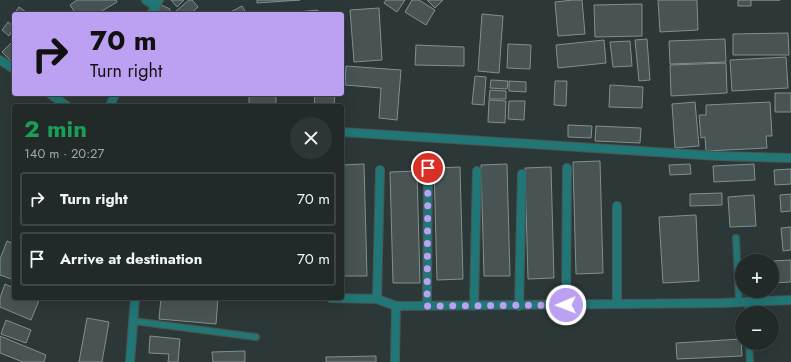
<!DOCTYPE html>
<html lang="en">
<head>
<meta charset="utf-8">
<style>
  body { margin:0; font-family:Jost,sans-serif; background:#2d3535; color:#f1f3f6; height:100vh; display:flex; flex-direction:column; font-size:15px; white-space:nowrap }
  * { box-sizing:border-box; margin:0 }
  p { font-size:13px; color:#a2a6a8 }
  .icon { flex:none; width:22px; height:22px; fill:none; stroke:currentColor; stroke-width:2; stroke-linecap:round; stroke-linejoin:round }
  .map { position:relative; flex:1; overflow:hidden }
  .drawer { position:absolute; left:12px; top:104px; width:332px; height:196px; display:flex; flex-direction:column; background:#212929; border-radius:4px; box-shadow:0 4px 16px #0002,0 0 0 1px #3e4546 }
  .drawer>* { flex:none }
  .banner { position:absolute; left:12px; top:12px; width:332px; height:84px; border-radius:4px; box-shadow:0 4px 16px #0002,0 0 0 1px #3e4546; background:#bca0f2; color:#111; overflow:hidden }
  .tools { position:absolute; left:735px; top:254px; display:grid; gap:8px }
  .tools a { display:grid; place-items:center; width:44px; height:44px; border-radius:50%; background:#212929; box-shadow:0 4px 16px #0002,0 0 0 1px #3e4546; font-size:20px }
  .pin { position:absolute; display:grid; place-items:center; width:34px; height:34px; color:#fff; margin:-17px; border:2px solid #fff; border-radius:50%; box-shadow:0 1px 4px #0007 }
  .me { position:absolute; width:44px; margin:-22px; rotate:269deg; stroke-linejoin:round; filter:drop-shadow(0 0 3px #0008) }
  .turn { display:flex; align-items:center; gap:14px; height:84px; padding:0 12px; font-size:18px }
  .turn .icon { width:52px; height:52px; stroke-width:2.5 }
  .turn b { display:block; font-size:28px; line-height:34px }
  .round { display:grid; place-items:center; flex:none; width:42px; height:42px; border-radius:21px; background:#2d3535 }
  .summary { display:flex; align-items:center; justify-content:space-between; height:68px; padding:0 12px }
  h1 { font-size:24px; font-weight:700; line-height:30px; color:#1e9e55 }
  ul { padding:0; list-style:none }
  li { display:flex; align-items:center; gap:12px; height:54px; margin:0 8px 6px; padding:0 4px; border:2px solid #3e4546; border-radius:4px }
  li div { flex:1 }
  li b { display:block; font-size:15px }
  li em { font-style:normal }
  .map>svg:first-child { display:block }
</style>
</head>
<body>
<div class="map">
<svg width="791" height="362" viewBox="0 0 791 362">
  <rect width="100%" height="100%" fill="#2c3737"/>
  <path fill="#485453" stroke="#828f8f" d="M77 0H116L117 2 97 14H76L70 5Z
    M171 0H184L177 7Z
    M189 0H192L198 7 190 14H177L175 12Z
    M257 0H300L257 3Z
    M386 0H405L397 12 384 3Z
    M412 0H419L435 10 426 25 405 12Z
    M427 0H443L435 8Z
    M573 0H582L585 34 558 36 555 2Z
    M658 0H697L698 30 660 32Z
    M738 0H780H751V6H738Z
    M642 4V36L595 37 594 5Z
    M161 5 170 9 169 14H157Z
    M242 6 247 14H227Z
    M19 7 26 12 25 14H14Z
    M379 8 382 60 354 62 350 10Z
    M318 10V14H276Z
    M482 14 503 16 499 73 478 71Z
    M8 22 14 27 9 36 2 30Z
    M788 33 789 55H733V34Z
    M647 39 650 80 639 81 635 40Z
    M725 39 726 62 670 64 669 41Z
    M14 40V64L2 52Z
    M604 40 606 63 558 68 556 45Z
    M630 41 632 66 613 67 610 42Z
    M508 44 531 45 530 69 507 68Z
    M416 45 464 47V66L415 65Z
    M786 57 788 88 732 91 730 60Z
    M726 63 727 93 671 96 670 65Z
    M346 66 401 70 397 120 379 118 381 88 345 85Z
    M475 76 486 77 484 105 472 104Z
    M491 80 508 81 507 89 490 88Z
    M509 81 526 82V92L509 91Z
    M555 81H567L566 106 554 105Z
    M610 85 643 87 642 108 609 107Z
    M490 90 506 91V99H489Z
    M775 93H791V112H775Z
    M249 94H276V106H249Z
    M315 94H335L334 106H314Z
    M489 100 506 101 505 123 488 122Z
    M509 101H525L524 120 508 119Z
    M695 102 699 146 675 148 672 104Z
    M770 102 772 136H766L767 148 706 151 705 137 701 138 699 115H706V105Z
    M568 125 592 126 591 138 568 137Z
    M596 126 641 128 640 143 595 141Z
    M600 161 603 273 576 274 573 162Z
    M364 164 367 276H342V165Z
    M507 164 510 276H484L481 165Z
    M690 164 691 174 670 175 669 165Z
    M754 164 755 180 714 182 713 166Z
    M460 167 463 279 437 280 434 168Z
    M551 167 554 278 528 279 525 168Z
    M791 169V184L775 185 774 170Z
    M417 171 420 283H393L390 172Z
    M722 193V205L690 206V194Z
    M791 194V211L781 212 780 195Z
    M754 195 756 226 730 227 728 197Z
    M696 215 699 281 663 283 659 217Z
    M791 227V250L783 251 781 228Z
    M7 241 14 244V280L0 275V259Z
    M791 260V282L772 283V261Z
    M5 284 14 288V298H40L31 320 0 307V298Z
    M161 298H218L216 324 159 319Z
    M87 318 109 322 102 362H79Z
    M6 320 31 330 26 343 1 334Z
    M0 336 46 355 44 362H23L0 353Z
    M150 336 180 339 178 362H168L169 354 149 353Z
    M741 339 742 356 677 359 676 343Z
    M245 351V362H213L212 352Z
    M376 356V362H326V357Z"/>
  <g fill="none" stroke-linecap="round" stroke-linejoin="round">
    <defs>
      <path id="lane" d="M736 238 739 302
        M748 302 749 313
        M133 321 256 337
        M749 343 750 362"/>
      <path id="street" d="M146 0 155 6
        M151 14 159 0
        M0 60 14 69
        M50 94 67 106
        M110 106 115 94
        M342 132 718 156 791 158
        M331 298 377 299 396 306 722 303 791 300
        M377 299 380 170
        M617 304V206
        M566 305 567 168
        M427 306 428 168
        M474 306 477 171
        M519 306 522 174
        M130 362 135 298
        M395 362 396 306"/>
    </defs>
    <use href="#lane" stroke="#4a5454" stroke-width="8"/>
    <use href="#street" stroke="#4a5454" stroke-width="10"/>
    <use href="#lane" stroke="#207775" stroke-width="5.5"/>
    <use href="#street" stroke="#207775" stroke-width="8"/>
  </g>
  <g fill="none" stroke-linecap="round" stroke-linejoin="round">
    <path stroke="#bca0f2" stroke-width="7" stroke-dasharray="0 12.6" d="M428 168 427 306 566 305"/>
  </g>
</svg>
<div class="tools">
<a>+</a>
<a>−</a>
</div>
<div class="pin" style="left:428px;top:168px;background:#d93025"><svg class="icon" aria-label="arrive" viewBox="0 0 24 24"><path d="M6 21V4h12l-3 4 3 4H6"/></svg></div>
<svg class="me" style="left:566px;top:305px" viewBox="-20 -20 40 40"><circle r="17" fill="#bca0f2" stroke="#fff" stroke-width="3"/><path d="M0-11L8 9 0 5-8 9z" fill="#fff"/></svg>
<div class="banner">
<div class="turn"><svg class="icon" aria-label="right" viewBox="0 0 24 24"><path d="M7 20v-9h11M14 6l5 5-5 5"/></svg><div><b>70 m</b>Turn right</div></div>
</div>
<section class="drawer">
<div class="summary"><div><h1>2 min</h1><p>140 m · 20:27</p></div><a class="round"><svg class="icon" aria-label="close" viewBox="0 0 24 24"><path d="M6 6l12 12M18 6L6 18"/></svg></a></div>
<ul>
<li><svg class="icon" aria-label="right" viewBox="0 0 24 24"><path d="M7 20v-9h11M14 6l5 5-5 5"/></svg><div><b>Turn right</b></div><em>70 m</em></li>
<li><svg class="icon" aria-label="arrive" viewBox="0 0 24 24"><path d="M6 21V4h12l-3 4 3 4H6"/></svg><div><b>Arrive at destination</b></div><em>70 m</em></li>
</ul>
</section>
</div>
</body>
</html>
